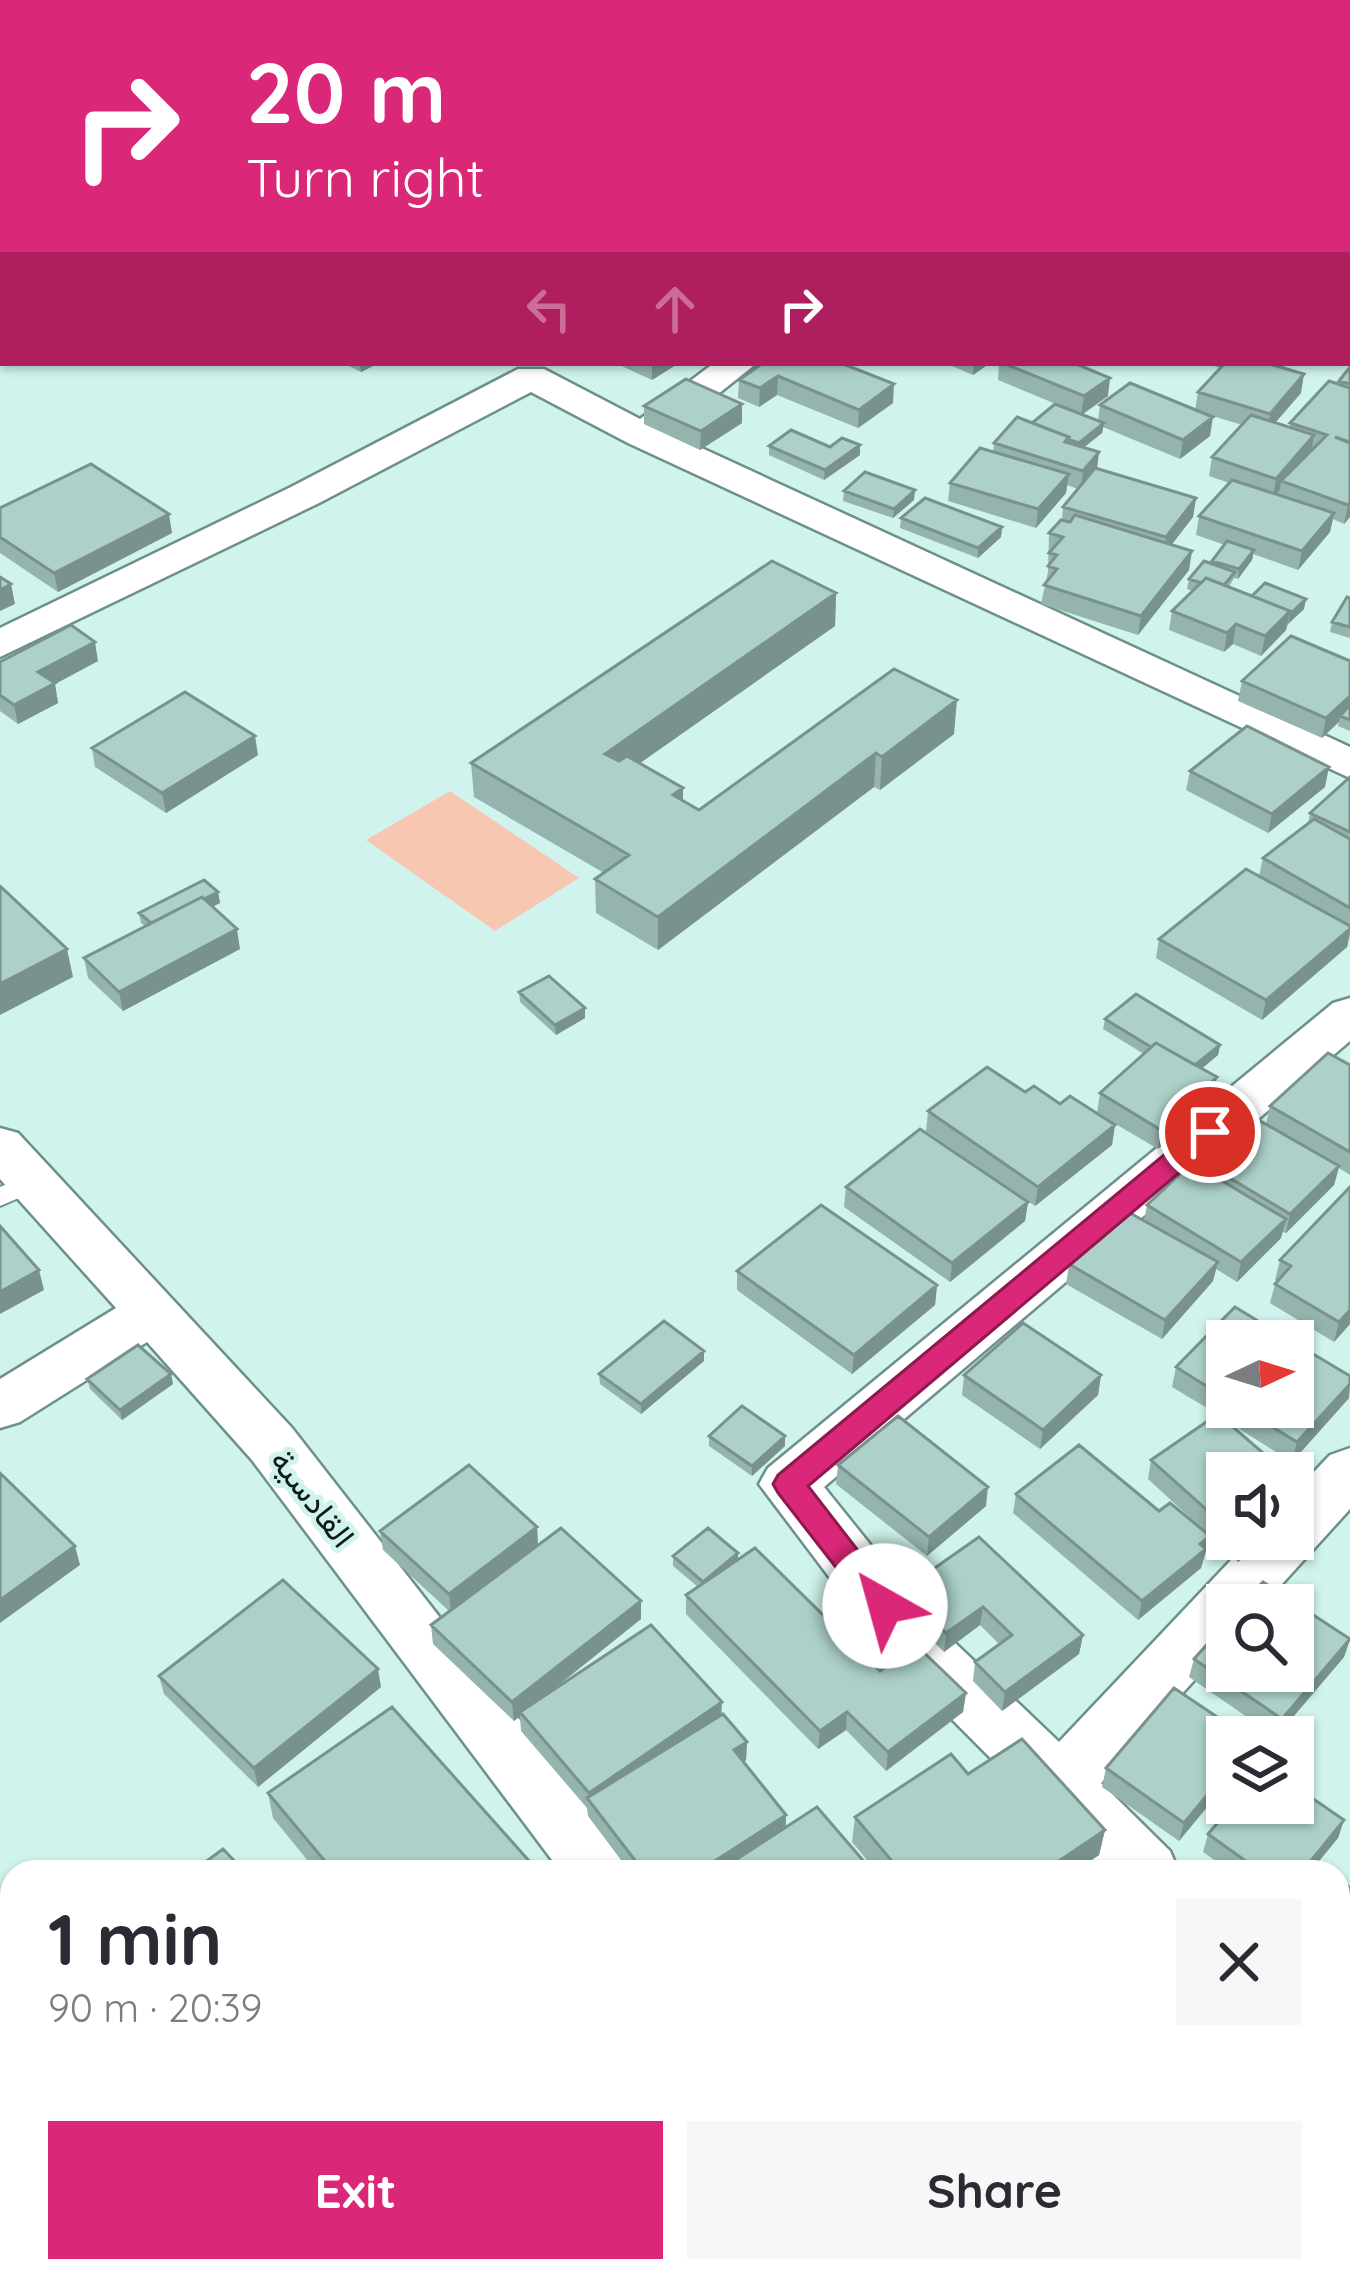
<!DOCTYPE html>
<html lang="en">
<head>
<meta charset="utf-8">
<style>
  body { margin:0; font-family:Quicksand,Vazirmatn,sans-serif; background:#f7f7f7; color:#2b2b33; height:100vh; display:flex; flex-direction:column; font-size:45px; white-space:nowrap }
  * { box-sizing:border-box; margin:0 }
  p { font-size:39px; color:#7c7c81 }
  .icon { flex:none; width:66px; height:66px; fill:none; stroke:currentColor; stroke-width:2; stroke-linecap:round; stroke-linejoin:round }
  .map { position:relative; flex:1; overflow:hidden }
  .side { position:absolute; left:0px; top:1860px; width:1350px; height:423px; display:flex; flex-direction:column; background:#fff; border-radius:36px 36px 0 0; box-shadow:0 3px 9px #0004 }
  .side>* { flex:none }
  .hud { position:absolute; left:0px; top:0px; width:1350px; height:366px; box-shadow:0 3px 9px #0004; background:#db2777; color:#fff; overflow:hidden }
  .needle { width:78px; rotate:86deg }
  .fabs { position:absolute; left:1206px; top:1320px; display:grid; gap:24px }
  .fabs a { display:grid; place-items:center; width:108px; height:108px; border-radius:0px; background:#fff; box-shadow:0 3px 9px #0004; font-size:60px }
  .pin { position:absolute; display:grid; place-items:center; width:102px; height:102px; color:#fff; margin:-51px; border:6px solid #fff; border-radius:50%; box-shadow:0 3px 12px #0007 }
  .me { position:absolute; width:132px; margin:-66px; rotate:322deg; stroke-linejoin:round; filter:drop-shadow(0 0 9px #0008) }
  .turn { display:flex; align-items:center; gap:42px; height:252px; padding:0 48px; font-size:54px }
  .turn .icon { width:156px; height:156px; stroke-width:2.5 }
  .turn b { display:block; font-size:84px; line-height:102px }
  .lanes { display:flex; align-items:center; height:114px; padding:0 48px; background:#0003; justify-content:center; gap:60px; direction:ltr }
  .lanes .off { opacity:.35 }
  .round { display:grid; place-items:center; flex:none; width:126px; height:126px; border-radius:0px; background:#f7f7f7 }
  .summary { display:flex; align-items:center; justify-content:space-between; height:204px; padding:0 48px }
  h1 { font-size:72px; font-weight:800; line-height:90px }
  .primary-button { display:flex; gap:24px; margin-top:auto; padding:24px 48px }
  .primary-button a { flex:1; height:138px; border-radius:0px; background:#db2777; color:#fff; font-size:48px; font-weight:800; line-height:138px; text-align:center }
  .primary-button a+a { background:#f7f7f7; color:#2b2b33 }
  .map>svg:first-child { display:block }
</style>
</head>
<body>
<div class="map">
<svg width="1350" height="2281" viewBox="0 0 1350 2281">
  <rect width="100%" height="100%" fill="#d0f4ed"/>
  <path fill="#f8c7b2" d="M450 791 579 878 495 931 366 840Z"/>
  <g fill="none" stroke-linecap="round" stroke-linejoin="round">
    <defs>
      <path id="lane" d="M33 1173 42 1176 45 1182 42 1188 0 1206V1187Z"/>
      <path id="street" d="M0 90 3 91V112L0 111Z
        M3 256V279L0 280V257Z
        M714 363H757L669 433 1350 747V778L628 443 531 392 319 503 0 657V628L291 487 518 369H544L640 419Z
        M1350 998V1041L824 1487 930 1619 1059 1742 1251 1539H1293V1494L1330 1455 1350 1448V1509L1263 1605H1227V1644L1101 1783 1170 1851 1179 1872H1104L888 1655 759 1484 768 1468 1333 1003Z
        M0 1128 18 1133 292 1428 622 1851 631 1872H561L252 1460 147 1342 20 1422 0 1428V1379L116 1308 0 1179Z
        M1338 2035 1350 2039V2111L1338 2107Z
        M1350 2235V2281H1303L1307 2271H1338V2240Z
        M869 2271H944L948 2281H873Z"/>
    </defs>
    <use href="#lane" stroke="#6e908a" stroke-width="4"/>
    <use href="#street" stroke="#6e908a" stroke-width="5"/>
    <use href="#lane" fill="#fff" fill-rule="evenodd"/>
    <use href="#street" fill="#fff" fill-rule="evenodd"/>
  </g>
  <path fill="#95b4ae" d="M320 0H354L350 3H333Z
    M823 0H892L899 3H833Z
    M901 0H1023L1019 3H909Z
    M1106 0H1182L1179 3H1105Z
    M1237 0H1350V17L1347 19V3H1246Z
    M3 184V240L0 238V186Z
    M1350 207V230L1347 229V209Z
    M1347 278 1350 279V343L1347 342Z
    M343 363H379L361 372Z
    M615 363H679L652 380Z
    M945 363H990L973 375Z
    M999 363H1074L1108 396 1082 415 1098 421 1100 405 1195 410 1198 392 1220 368 1205 363H1269L1301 393 1275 423 1290 428V423L1338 384 1350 367V517L1344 524 1333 519 1330 532 1298 570 1253 554 1252 560 1238 579 1234 578 1229 587 1252 596 1304 609 1288 624 1286 630 1261 656 1233 644 1224 652 1169 630 1172 611 1193 591 1187 589 1189 579 1211 564 1225 545 1196 535 1199 516 1229 483 1209 476 1212 457 1242 425 1203 413 1210 436 1180 459 1103 427 1102 433 1084 447 1097 469 1196 498 1193 517 1171 545 1189 570 1138 635 1041 604 1048 572 1049 533 1062 520 1063 507 1078 489 1067 485 1066 493 1036 528 948 501 950 483 993 452 994 443 1032 423 1073 411 998 380Z
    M844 364 893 403 858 428 777 395 759 407 738 398 739 380Z
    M644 406 742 423 700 450 644 424Z
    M860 445V455L824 480 769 455V446Z
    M844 491 914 500 893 518 843 501Z
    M0 508 172 533 58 592 0 553Z
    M901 518 1002 527 1001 537 978 558 900 528Z
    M836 593 835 626 640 763 683 788V801L699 810 894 669 954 734 880 790 874 787 658 950 596 913 595 879 604 873 474 797 471 763Z
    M1350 598V638L1330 632 1332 622Z
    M98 661 55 684 58 703 18 724 0 711V662Z
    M1350 661V731L1338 726 1339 721 1322 738 1238 701 1242 681Z
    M92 748 258 755 166 813 95 767Z
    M1190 771 1325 787 1268 833 1186 790Z
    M1350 777V936L1347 947 1262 1020 1156 958 1159 939 1259 876 1263 858 1308 824 1310 813Z
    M218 892 220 903 212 906 240 949 123 1011 88 978 84 958 145 926 141 923 139 913Z
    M519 992 585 1018 556 1035 520 1002Z
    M1105 1019 1220 1045 1218 1055 1202 1068 1213 1097 1158 1149 1097 1113 1100 1093 1144 1054 1103 1029Z
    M1350 1065V1175L1339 1168 1334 1185 1286 1233 1282 1232 1281 1238 1237 1282 1216 1269 1213 1281 1162 1339 1066 1284 1069 1265 1066 1264 1069 1244 1100 1231 1144 1221 1147 1205 1191 1164 1193 1156 1266 1124 1270 1106Z
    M1025 1092 1060 1104 1115 1125 1112 1145 1035 1206 926 1131 928 1111Z
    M846 1187 1028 1202 1025 1221 950 1282 844 1207Z
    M1350 1187V1324L1334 1342 1270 1303 1275 1284 1277 1281 1275 1280 1280 1260Z
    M737 1271 937 1285 935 1305 852 1374 737 1290Z
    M1227 1341V1407H1293L1349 1398 1292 1462 1222 1418 1227 1473V1539H1269L1238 1562 1148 1479 1151 1460 1217 1414 1172 1387 1176 1367Z
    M704 1361 641 1414 600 1384 599 1374Z
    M171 1374 173 1384 122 1420 90 1389 87 1379Z
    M964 1375H1101L1098 1395 1040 1449 962 1395Z
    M709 1436H785V1446L752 1476 709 1446Z
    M838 1465 986 1506 927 1556 836 1484Z
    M1016 1494 1159 1511 1210 1536 1201 1568 1138 1620 1013 1513Z
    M537 1527 538 1545 641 1601V1619L549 1693 721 1715 747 1742 746 1760 744 1762 786 1815V1827L873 1872H630L588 1816 587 1808 521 1731 520 1716 514 1721 433 1644 431 1625 449 1611 383 1550 380 1531Z
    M979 1537 1083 1635 1079 1654 1002 1711 973 1681 975 1662 999 1644 980 1625 944 1652 900 1609 902 1591Z
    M673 1556 738 1559 880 1671 966 1693 963 1712 886 1771 846 1730 818 1749 686 1614V1595L698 1587 673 1566Z
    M1350 1639 1344 1657 1276 1737 1189 1677 1194 1659Z
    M159 1676 381 1687 258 1787 164 1694Z
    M1227 1737V1783L1179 1841 1102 1787 1106 1768Z
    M968 1774 1105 1830 1099 1855 1074 1872H877L852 1842 855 1817Z
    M268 1793 539 1872H317L273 1818Z
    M1344 1820 1338 1838 1310 1872H1231L1203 1852 1208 1834Z
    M1338 1879 1350 1888V2027L1338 2018Z
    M917 2271H987L974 2281H925Z"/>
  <path fill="#79928d" d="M999 0H1023L1019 3H997Z
    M3 62V81L1 82 0 64Z
    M360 363H379L361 372Z
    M652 363H679L652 380Z
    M974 363H990L973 375Z
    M1304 374 1301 393 1267 432 1270 414Z
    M778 376 777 395 759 407 760 388Z
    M1110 378 1108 396 1081 415 1084 396Z
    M894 384 893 403 858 428 859 410Z
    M742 404V423L700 450 701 431Z
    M1213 417 1210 436 1180 459 1183 440Z
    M1104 423 1102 433 1077 453 1079 443Z
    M1314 435 1311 454 1281 481 1280 490 1273 497 1276 479Z
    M860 445V455L824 480 825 470Z
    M1099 452 1097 470 1081 489 1083 471Z
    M1069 474 1066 493 1036 528 1038 509Z
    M915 490 914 500 893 518 894 509Z
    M1196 498 1193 517 1163 556 1166 537Z
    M1350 502V517L1344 524 1348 505Z
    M1334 513 1330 532 1298 570 1302 551Z
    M169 514 172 533 58 592 54 573Z
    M1002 527 1001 537 978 558V548Z
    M1254 550 1252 560 1238 579 1239 569Z
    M1192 551 1189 570 1138 635 1141 616Z
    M11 584 15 604 0 611V590Z
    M836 593 835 626 606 787 605 754Z
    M1306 599 1304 609 1288 624 1290 614Z
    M1290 611 1286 630 1261 656 1265 636Z
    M1236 624 1233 644 1224 652 1227 633Z
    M95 642 98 661 55 684 58 703 18 724 14 705 38 672Z
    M1350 696V711L1340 716 1339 722 1322 738 1326 718Z
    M957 700 954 734 880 790 882 757Z
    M255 736 258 755 166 813 162 793Z
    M876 753 874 787 658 950V917Z
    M1329 767 1325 787 1268 833 1272 814Z
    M683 788V821L673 795Z
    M218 892 220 903 155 936 153 926Z
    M237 929 240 949 123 1011 119 992Z
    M1350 929 1347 947 1262 1020 1266 1000Z
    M67 949 73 977 0 1015V984Z
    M585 1008V1018L556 1035 555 1025Z
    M1220 1045 1218 1055 1187 1081 1189 1071Z
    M1217 1077 1213 1097 1158 1149 1161 1130Z
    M1115 1125 1112 1145 1035 1206 1038 1187Z
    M1339 1166 1334 1185 1286 1233 1290 1214Z
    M1028 1202 1025 1221 950 1282 952 1263Z
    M1286 1219 1281 1238 1237 1282 1241 1262Z
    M1218 1262 1213 1281 1162 1339 1165 1320Z
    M39 1270 44 1290 0 1314V1292Z
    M937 1285 935 1305 852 1374 854 1355Z
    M1350 1310V1324L1334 1342 1339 1322Z
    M704 1351V1361L641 1414V1404Z
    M171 1374 173 1384 122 1420 120 1410Z
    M1101 1375 1098 1395 1040 1449 1043 1430Z
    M1350 1384 1349 1398 1292 1462 1297 1442Z
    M785 1436V1446L752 1476V1466Z
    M988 1487 986 1506 927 1556 929 1537Z
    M1310 1494 1304 1513 1293 1521V1506Z
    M537 1527 538 1546 451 1613 449 1594Z
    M1210 1536 1201 1568 1138 1620 1142 1601Z
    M1248 1539H1269L1238 1562 1243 1543Z
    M75 1546 80 1565 0 1623V1600Z
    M738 1553V1563L703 1582Z
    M641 1601V1619L522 1714 520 1712V1716L514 1721 512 1702Z
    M983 1607 980 1625 944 1652 946 1633Z
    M1083 1635 1079 1654 1002 1711 1005 1692Z
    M1350 1639 1344 1657 1276 1737 1282 1719Z
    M378 1669 381 1687 258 1787 254 1768Z
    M966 1693 963 1712 886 1771 888 1752Z
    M722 1702 721 1720 589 1801V1793Z
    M847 1712 846 1730 818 1749 820 1731Z
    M747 1742 746 1760 733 1769 734 1750Z
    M1227 1771V1783L1179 1841 1184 1823Z
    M786 1815 785 1833 725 1872H698Z
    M1344 1820 1338 1838 1310 1872H1302Z
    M1105 1830 1099 1855 1074 1872H1049L1050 1867Z
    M962 2271H987L974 2281H949Z"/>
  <path fill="#add1ca" stroke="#79928d" stroke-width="3" d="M867 0H892L899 3H861Z
    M936 0H999L997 1 1003 3H946Z
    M1064 0H1082L1092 3H1059Z
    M1139 0H1168L1163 3H1149Z
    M1293 0H1350V2L1347 4 1302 3Z
    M3 23V62L0 64V24Z
    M3 184V223L0 222V186Z
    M1347 278 1350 279V323L1347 322Z
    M763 363H841L894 384 859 410 778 376 760 388 739 380Z
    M1003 363H1074L1110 378 1084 396Z
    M1225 363H1266L1304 374 1270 414 1198 392Z
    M1350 367V384L1339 381Z
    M686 379 742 404 701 431 644 406Z
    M1329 381 1350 388V442L1335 437 1350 443V502L1348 505 1281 481 1327 435 1290 423Z
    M1130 383 1213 417 1183 440 1100 405Z
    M1055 404 1104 423 1079 443 1067 439 1069 437 1032 423Z
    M1251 415 1314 435 1276 479 1212 457Z
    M1017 417 1069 437 1065 442 1099 452 1083 471 994 443Z
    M791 430 830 447 842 438 860 445 825 470 769 446Z
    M980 448 1069 474 1038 509 950 483Z
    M91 464 169 514 54 573 0 537V508Z
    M1095 468 1196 498 1166 537 1063 507Z
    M865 472 915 490 894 509 844 491Z
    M1232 480 1334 513 1302 551 1199 516Z
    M925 498 1002 527 978 548 901 518Z
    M1075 515 1192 551 1141 616 1044 585 1057 569 1048 566 1057 555 1049 553 1063 537 1049 533 1061 520 1070 522Z
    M1227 541 1254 550 1239 569 1212 561Z
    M772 561 836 593 605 754 619 761 627 756 683 788 673 795 699 810 894 669 957 700 882 757 876 753 658 917 595 879 629 855 471 763Z
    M1204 561 1235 572 1224 585 1206 578 1201 583 1189 579Z
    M0 577 11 584 0 590Z
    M1206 578 1290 611 1265 636 1236 624 1227 633 1172 611Z
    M1265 583 1306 599 1290 614 1288 613 1290 611 1252 596Z
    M1347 597 1350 598V627L1332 622Z
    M71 625 95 642 38 672 55 683 14 705 0 695V662Z
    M1291 636 1350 661V696L1326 718 1242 681Z
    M185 692 255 736 162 793 92 748Z
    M1350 705V720L1340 716Z
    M1247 726 1329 767 1272 814 1190 771Z
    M1350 777V832L1310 813Z
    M1314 819 1350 839V908L1263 858Z
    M1246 869 1350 926V929L1266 1000 1159 939Z
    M204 880 218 892 204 899 202 897 151 923 139 913Z
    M0 886 67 949 0 984Z
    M202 897 237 929 119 992 84 958Z
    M549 976 585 1008 555 1025 519 992Z
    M1136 994 1220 1045 1195 1065 1156 1043 1151 1047 1105 1019Z
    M1156 1043 1217 1077 1161 1130 1100 1093Z
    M1328 1053 1350 1065V1152L1270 1106Z
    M987 1067 1025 1092 1034 1086 1060 1104 1070 1096 1115 1125 1038 1187 928 1111Z
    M1241 1110 1339 1166 1290 1214 1193 1156Z
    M920 1129 1028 1202 952 1263 846 1187Z
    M1192 1163 1286 1219 1241 1262 1147 1205Z
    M1350 1187V1310L1339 1322 1275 1284 1291 1266 1280 1260Z
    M821 1205 937 1285 854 1355 737 1271Z
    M1121 1208 1218 1262 1165 1320 1069 1264 1081 1251 1069 1244 1088 1224 1100 1231Z
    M0 1226 39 1270 0 1292Z
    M1235 1307 1291 1341H1227V1399L1176 1367Z
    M664 1321 704 1351 641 1404 599 1374Z
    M1023 1323 1101 1375 1043 1430 964 1375Z
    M1293 1342 1350 1376V1384L1297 1442 1240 1407H1293Z
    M138 1345 171 1374 120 1410 87 1379Z
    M742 1406 785 1436 752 1466 709 1436Z
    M1218 1414 1286 1473H1227V1528L1151 1460Z
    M898 1416 988 1487 929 1537 838 1465Z
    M1079 1445 1159 1511 1170 1503 1210 1536 1200 1544 1206 1549 1142 1601 1016 1494Z
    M469 1465 537 1527 449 1594 380 1531Z
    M0 1473 75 1546 0 1600Z
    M1293 1479 1310 1494 1293 1506Z
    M561 1528 641 1601 512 1702 431 1625Z
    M708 1528 738 1553 703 1582 673 1556Z
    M979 1537 1083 1635 1005 1692 975 1662 1012 1635 983 1607 946 1633 902 1591Z
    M755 1548 880 1671 916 1645 966 1693 888 1752 847 1712 820 1731 686 1595Z
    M283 1580 378 1669 254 1768 159 1676Z
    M1263 1582 1350 1639 1282 1719 1194 1659 1227 1622V1671H1293V1605H1242Z
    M651 1625 722 1702 589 1793 520 1712Z
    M1174 1688 1247 1737H1227V1771L1184 1823 1106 1768Z
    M392 1707 539 1872H334L268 1793Z
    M723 1714 747 1742 734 1750 786 1815 698 1872H644L587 1798Z
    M1022 1739 1105 1830 1050 1867 1054 1872H901L855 1817 951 1754 968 1774Z
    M1293 1785 1344 1820 1302 1872H1261L1208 1834 1235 1803H1293Z
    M817 1807 873 1872H717Z
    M223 1849 245 1872H192Z
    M1338 1879 1350 1888V2005L1338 1996Z
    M938 2271H962L949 2281H946Z
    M1040 2271H1250L1258 2281H1028Z"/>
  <path fill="#db2777" stroke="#8e194d" stroke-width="3" d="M1210 1122 1219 1125 1223 1132 1219 1139 808 1486 901 1606 896 1615 885 1619 873 1615 778 1493 773 1484 778 1475 1200 1125Z"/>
  <g text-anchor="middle" stroke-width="10" stroke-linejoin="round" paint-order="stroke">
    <g font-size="33" fill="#0e1b19" stroke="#d0f4ed">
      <text transform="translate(313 1498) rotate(52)" y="12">القادسية</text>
    </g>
  </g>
</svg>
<div class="fabs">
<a><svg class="needle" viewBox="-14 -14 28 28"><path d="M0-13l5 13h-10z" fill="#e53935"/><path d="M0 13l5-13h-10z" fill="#7c7c81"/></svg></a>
<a><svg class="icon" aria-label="sound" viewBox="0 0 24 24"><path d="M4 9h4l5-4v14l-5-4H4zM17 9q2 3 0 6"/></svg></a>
<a><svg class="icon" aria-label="search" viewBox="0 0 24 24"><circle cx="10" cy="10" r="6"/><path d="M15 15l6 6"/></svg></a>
<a><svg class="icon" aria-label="layers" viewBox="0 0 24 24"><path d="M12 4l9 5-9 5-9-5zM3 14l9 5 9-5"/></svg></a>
</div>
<div class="pin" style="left:1210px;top:1132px;background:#d93025"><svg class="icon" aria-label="arrive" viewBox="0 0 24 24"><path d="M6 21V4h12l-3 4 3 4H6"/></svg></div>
<svg class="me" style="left:885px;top:1606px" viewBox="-20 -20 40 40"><circle r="19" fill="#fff"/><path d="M0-13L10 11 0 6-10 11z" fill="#db2777"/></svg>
<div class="hud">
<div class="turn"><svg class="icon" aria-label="right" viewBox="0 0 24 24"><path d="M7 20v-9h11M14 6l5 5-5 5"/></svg><div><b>20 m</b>Turn right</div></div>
<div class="lanes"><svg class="icon off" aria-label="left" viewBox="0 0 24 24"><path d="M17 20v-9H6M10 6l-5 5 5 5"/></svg><svg class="icon off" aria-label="ahead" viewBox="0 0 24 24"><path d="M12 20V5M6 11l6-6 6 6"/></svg><svg class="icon" aria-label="right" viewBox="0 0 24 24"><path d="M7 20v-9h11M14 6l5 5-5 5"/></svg></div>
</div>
<section class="side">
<div class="summary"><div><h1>1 min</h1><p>90 m · 20:39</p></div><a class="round"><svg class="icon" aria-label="close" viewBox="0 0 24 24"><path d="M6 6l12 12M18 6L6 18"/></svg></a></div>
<div class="primary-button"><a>Exit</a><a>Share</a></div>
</section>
</div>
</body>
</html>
